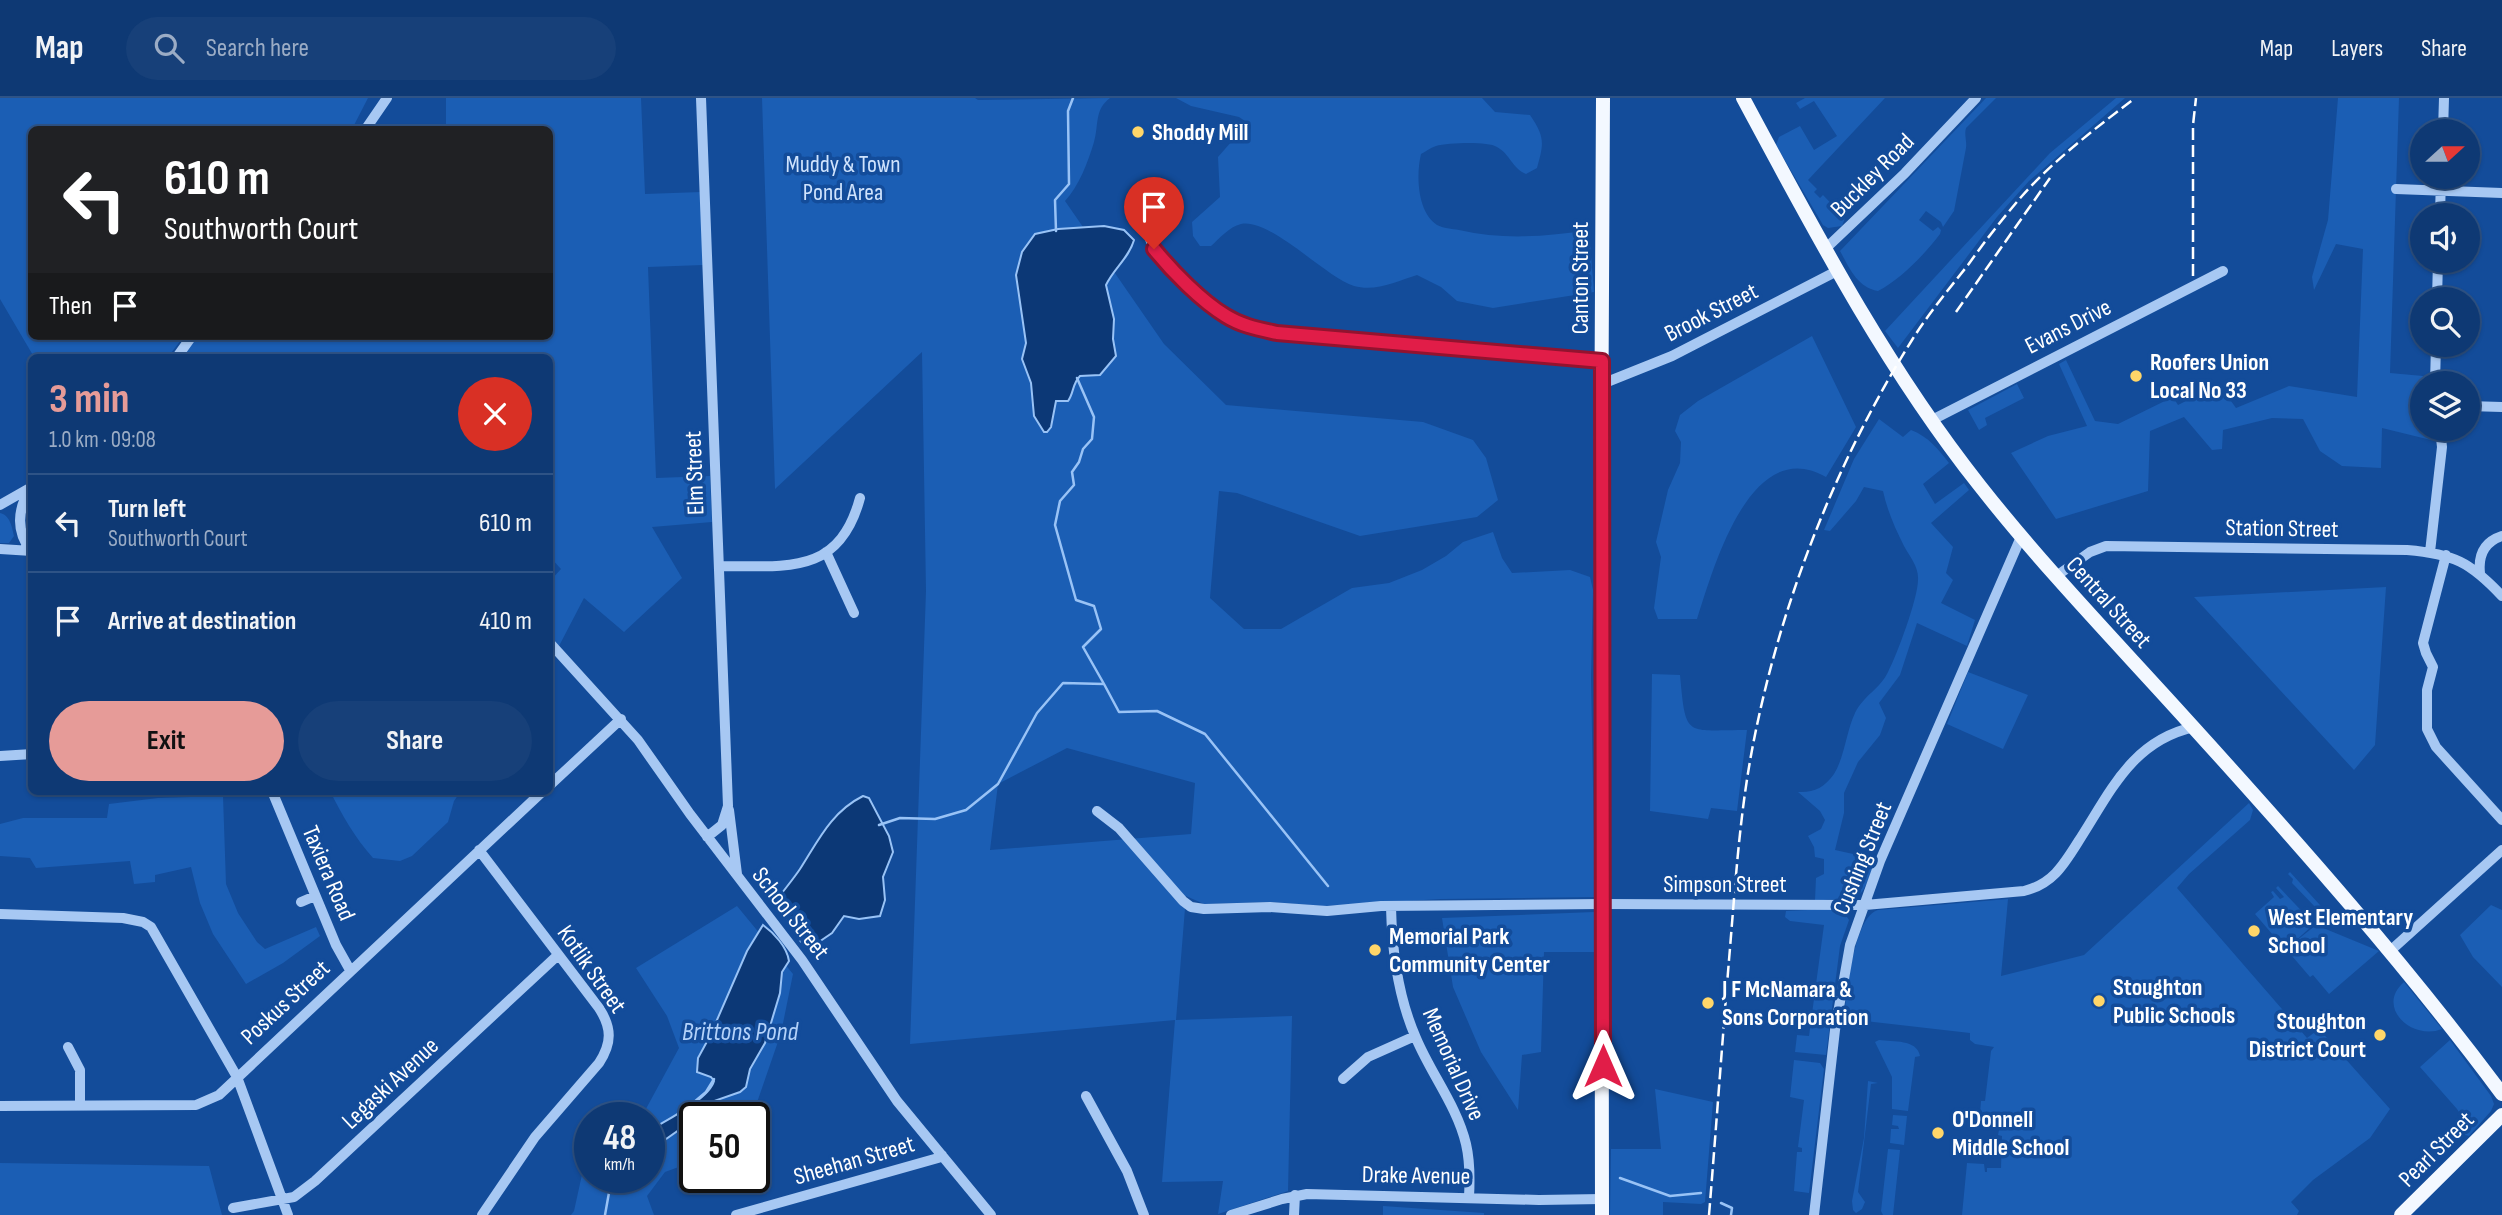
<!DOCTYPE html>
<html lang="en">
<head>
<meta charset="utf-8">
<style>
  body { margin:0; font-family:"Sofia Sans Condensed",sans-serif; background:#174079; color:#f1f3f6; height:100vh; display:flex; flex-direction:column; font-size:26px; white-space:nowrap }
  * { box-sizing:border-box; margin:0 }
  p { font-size:23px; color:#9bacc5 }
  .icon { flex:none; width:38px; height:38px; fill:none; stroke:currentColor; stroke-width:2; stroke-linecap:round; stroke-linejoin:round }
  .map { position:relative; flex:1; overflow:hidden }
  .sheet { position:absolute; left:28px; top:256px; width:525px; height:441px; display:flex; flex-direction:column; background:#0e3974; border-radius:10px; box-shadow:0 2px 5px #0004,0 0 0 2px #2e5386 }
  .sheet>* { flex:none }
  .guide { position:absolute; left:28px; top:28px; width:525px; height:214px; border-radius:10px; box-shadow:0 2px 5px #0004,0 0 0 2px #2e5386; background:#202124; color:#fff; overflow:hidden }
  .needle { width:46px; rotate:69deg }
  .fabs { position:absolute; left:2410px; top:21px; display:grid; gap:14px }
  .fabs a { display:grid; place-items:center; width:70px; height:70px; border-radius:50%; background:#0e3974; box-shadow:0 2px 5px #0004,0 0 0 2px #2e5386; font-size:35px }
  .speed { position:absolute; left:574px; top:1004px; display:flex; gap:14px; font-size:35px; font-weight:700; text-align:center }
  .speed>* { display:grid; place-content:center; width:91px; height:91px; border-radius:50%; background:#0e3974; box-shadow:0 2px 5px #0004,0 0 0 2px #2e5386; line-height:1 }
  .speed small { font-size:18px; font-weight:400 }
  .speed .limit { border:4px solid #111; border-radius:10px; background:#fff; color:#111 }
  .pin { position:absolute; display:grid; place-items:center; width:60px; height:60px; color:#fff; margin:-72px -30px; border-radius:50% 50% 50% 0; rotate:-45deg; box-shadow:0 0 7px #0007 }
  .pin .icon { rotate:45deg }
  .me { position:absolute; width:77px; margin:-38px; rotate:0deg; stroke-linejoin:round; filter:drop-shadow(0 0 5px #0008) }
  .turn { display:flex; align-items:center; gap:24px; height:147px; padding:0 21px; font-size:32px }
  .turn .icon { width:91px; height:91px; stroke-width:2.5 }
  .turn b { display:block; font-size:49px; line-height:60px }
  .then { display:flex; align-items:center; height:66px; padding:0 21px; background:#0003; gap:14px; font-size:26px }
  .round { display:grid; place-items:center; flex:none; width:74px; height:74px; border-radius:37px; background:#174079 }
  .headline { display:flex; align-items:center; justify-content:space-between; height:119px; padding:0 21px }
  h1 { font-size:42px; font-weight:700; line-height:52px; color:#e69b98 }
  .cta { display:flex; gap:14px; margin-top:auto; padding:14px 21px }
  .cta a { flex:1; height:80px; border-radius:42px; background:#e69b98; color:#111; font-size:28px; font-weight:700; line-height:80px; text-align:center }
  .cta a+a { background:#174079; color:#f1f3f6 }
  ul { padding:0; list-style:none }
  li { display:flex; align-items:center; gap:21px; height:98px; padding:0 21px; border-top:2px solid #2e5386 }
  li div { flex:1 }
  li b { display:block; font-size:26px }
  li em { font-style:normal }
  header { display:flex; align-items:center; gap:42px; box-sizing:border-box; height:98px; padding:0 35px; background:#0e3974; border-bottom:2px solid #2e5386 }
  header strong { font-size:33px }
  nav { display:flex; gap:38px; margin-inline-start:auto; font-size:24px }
  .search { width:490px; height:63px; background:#174079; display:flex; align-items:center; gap:18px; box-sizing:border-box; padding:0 24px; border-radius:38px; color:#9bacc5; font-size:26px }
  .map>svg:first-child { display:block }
</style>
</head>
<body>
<header>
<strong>Map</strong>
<div class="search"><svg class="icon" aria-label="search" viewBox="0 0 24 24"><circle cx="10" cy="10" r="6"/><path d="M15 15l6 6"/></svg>Search here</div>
<nav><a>Map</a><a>Layers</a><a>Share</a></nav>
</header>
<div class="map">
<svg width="2502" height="1117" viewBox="0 0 2502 1117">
  <rect width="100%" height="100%" fill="#134c9a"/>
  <path fill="#1b5eb4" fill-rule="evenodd" d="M0 0H368L352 31 32 32V238H184L168 259H34L0 201Z
    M446 0H641L645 96 701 94 703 167 648 169 656 380 710 378 712 424 652 429 682 480 624 534 584 500 559 548 550 538V483L561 471 550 459V259H182L197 238H550V32L446 31Z
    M762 0H975L978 2 1110 0C1094 12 1099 27 1094 44 1088 64 1079 88 1065 103L1164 246 1226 307 1423 324 1473 342 1486 360 1498 402 1477 419 1360 438 1237 395 1219 393 1210 500 1244 531H1281L1352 490 1389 485 1422 472 1446 458 1463 444 1493 434 1502 460 1512 475 1570 472 1590 479 1593 492 1591 579 1595 799 1441 801 1323 808 1271 804 1204 806 1186 798 1176 922 1292 918 1288 1093 1218 1116 1223 1083 1162 1084 1175 922 910 946 926 493 922 254 775 391ZM1067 650 1195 685 1191 736 990 752 998 686Z
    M1176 0H1482L1495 14 1530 17C1545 39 1544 45 1537 70L1526 76C1512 70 1510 56 1497 49 1487 43 1448 45 1436 48 1430 50 1425 54 1421 56 1416 77 1417 114 1437 127 1443 130 1452 131 1459 132 1503 142 1544 139 1589 132L1594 194 1493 210 1457 203 1441 189 1417 177C1397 183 1376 194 1354 188 1325 179 1271 120 1241 126 1229 129 1220 140 1211 148H1200L1193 138 1192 124 1220 99 1218 59 1232 43 1250 35 1251 27 1239 19 1191 8Z
    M1805 0H1885L1808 82 1817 91 1814 94 1820 100 1823 97 1845 120 1842 128 1828 130 1823 127 1776 47 1779 39 1800 28 1814 52 1837 38 1814 3 1800 11 1796 5Z
    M1986 0H1996L1966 30C1964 37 1967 43 1966 50L1954 113 1943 129 1941 124 1926 113 1919 122 1933 133 1938 129 1941 132 1940 136C1924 157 1901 181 1878 193 1857 189 1850 171 1840 153Z
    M2116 0H2125L2029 83 1997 119 1898 250 1885 233 2050 55Z
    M2338 0H2399L2390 275 2423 278 2422 331H2429L2431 342 2382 330 2381 370 2342 368 2320 353 2303 321 2272 320 2223 332 2222 351 2212 352 2184 319 2150 333 2148 393 2056 421 2011 355 2048 338 2087 328 2059 266 2066 262 2095 323 2118 326 2173 299 2178 307 2200 296 2223 292 2236 310 2289 288 2357 299 2363 151 2336 146 2314 192 2312 179 2328 122Z
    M1812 238 1856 329 1826 379C1750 335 1713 472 1697 521H1658L1654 510 1661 459 1656 444 1668 392 1680 365 1681 344 1675 333 1680 317 1698 303Z
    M2017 286 2024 300 1985 320 1987 327 1979 332 1968 312Z
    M1879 321 1903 339 1911 332C1929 339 1938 351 1949 365L1923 386 1935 406 1964 385 1969 392 1931 425 1953 449 1946 475 1953 482 1941 505 1975 522 1967 548 1917 525 1900 577 1879 605 1886 620 1880 637 1858 664 1844 695V715L1835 752 1876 761C1859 807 1863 801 1815 802L1816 780 1824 776V761L1815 759 1814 749 1808 738 1821 731 1825 722 1820 713 1798 694C1813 695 1824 690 1834 676 1845 658 1846 634 1855 615 1864 597 1880 591 1888 574 1897 557 1918 500 1918 482 1919 469 1910 459 1904 448 1895 430 1887 412 1883 393L1864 389 1856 403 1830 433 1824 432 1854 361Z
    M0 415C10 417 12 429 14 438L9 445H0Z
    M2386 489 2375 647 2354 672 2194 499Z
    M1968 574 2028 597 2003 651 1947 626Z
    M1652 576 1680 577C1686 641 1685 632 1747 632L1737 713 1711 710 1708 721 1650 713Z
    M330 693H461L454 703 448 724 412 758 400 763 373 760C355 740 342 717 330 693Z
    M223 698 226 786 238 815 257 844 265 851 316 829 320 838 283 865 246 886 213 836 200 805 191 769 155 777V784L134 786 130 763 36 770 30 760 0 758V726L23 720H107L109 706 158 700Z
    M2249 705 2253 712 2250 722 2189 776 2177 790 2307 940 2319 931 2390 1011 2370 1040 2313 1082 2291 1104 2299 1113 2297 1117H1962L1967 1065 1984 1066 1985 1074H1987V1070H2001L2002 1038 1998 1037 1999 1032 1993 1031V1028L1972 1025 1973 1015 1980 1016 1981 1003H1985L1991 953 1994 949 1975 946 1970 942V935L1865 923 1860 931 1846 927 1844 924C1846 900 1853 819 1878 812L2008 801 2001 878 2084 857Z
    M2290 774 2329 817 2349 820 2356 829 2350 830 2318 812 2292 785 2293 781 2288 776Z
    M2278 788 2314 826 2292 846 2284 850 2255 816 2274 799 2271 794 2273 793 2280 801 2284 799 2276 790Z
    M2491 807 2502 812V889L2473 859 2460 837Z
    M737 808 793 876 781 935 753 1016 750 1020H695V1063L665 1074 647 1098 654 1117H571L574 1113 585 1063H590V1080H649V1020H641L679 950 667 918 636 870Z
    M1829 811 1843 813 1849 822 1840 848 1826 957 1795 954 1797 937 1809 938 1824 827 1790 823 1785 819 1786 813Z
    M1594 814 1595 854H1544L1541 954 1522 957 1518 1012 1481 954 1453 889 1442 820Z
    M2316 827 2379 853 2329 896 2313 877 2310 879 2286 851Z
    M2404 884 2442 931C2412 943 2375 909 2404 884Z
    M1879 942C1893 944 1917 941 1920 958L1915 959 1908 1013 1892 1011V979L1875 944Z
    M2450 942 2491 998 2494 1006 2491 1013 2469 1038 2465 1037 2466 1025 2457 1011 2420 969Z
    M1794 962 1820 965 1824 971 1809 1095 1794 1093 1797 1054H1802V1050L1798 1049 1804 1002 1790 999Z
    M1868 983 1878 985 1871 986 1858 1094 1865 1104 1862 1111 1856 1115 1853 1112 1852 1103 1864 1040Z
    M1655 991 1713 1004 1705 1104 1701 1106 1663 1104V1117H1610L1611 1051H1661Z
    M1893 1017 1907 1018 1904 1047 1890 1045 1891 1031H1899L1898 1028 1892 1027Z
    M1888 1051 1900 1052 1893 1117H1883L1881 1113Z
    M0 1065 209 1068 222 1117H0Z
    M1383 1108 1484 1115V1117H1383Z"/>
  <path fill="#0c3876" stroke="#99c3f6" stroke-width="2" d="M1104 128 1124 132 1134 142C1129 160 1114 170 1106 187L1114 221 1113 241 1116 258 1100 277 1080 278C1072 286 1074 295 1068 303H1056L1051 329 1047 334H1044L1034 318 1031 285 1022 261 1026 245 1016 177 1022 154 1035 136 1058 131Z
    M863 698 869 700 889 738 893 754 883 779 885 802 880 818 859 821 844 818 832 835 813 848 801 844 787 820 774 806C782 794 792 783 800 771 818 743 831 714 863 698Z
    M763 827C774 835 787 849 789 863L782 874 780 895 765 945 750 971 746 989 740 994 714 1003 703 1015 649 1053V1037L652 1031C668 1021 709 1001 714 983L711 979 697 974 698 960 710 938 747 853Z"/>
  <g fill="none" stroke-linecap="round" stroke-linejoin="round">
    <path stroke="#99c3f6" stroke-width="2.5" d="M1056 133 1055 102 1069 86 1068 13 1073 0
      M1104 586 1119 614 1157 613 1205 636 1328 788
      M879 727 900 720 935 721 966 712 998 686 1037 615 1063 585 1104 586 1083 549 1101 531 1094 508 1076 502 1055 427 1060 403 1074 387 1072 374 1079 364 1083 351 1092 341 1094 319 1077 280
      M693 1005 706 994 714 981
      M649 1067 659 1059 660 1043
      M1620 1080 1670 1098 1701 1095
      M1721 1105 1732 1110 1731 1117
      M605 1117 610 1089 630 1080"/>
    <path stroke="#a7c8f3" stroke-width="10" d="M701 0 728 708 722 727 707 739
      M365 32 387 0
      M2443 33 2444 0
      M2396 91 2502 95
      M2440 117 2441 79
      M1150 141C1157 161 1207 207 1226 218 1242 227 1259 231 1277 235L1602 263
      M1825 151 1905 75 1976 0
      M2437 201 2438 163
      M177 259 192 238
      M2435 285 2436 247
      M1602 286 1672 258 1837 173
      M2468 308 2502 309
      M1932 322 2223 173
      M0 407 28 391
      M0 451 32 453
      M31 453C15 432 18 410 31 389
      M826 454 854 515
      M2430 454 2442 349 2440 331
      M2446 457 2423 545 2426 555 2433 569 2427 592V631L2436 649 2502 722
      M720 468C786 468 839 478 860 400
      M2480 475C2478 457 2484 444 2502 438
      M2055 479 2090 454 2106 448 2407 452C2454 456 2470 464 2502 498
      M550 545 638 642 690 716 802 862 897 1003 991 1117
      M0 658 32 656
      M550 687 621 621
      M272 693 336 847 350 872
      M729 712 737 776
      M1097 713 1119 730 1183 803 1191 809 1204 811 1270 809 1327 813 1381 808 1602 806 1865 807 2024 793C2052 786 2063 768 2078 744 2110 695 2131 643 2194 629
      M479 752 599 910C612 930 612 945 599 965L535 1039 482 1117
      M301 804 315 798
      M1391 809C1392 853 1398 899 1416 940 1431 976 1457 1008 1466 1046 1470 1063 1470 1081 1469 1099
      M0 816 123 820 143 824 151 829 237 979 288 1117
      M2389 854 2502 752
      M68 949 80 972V1008
      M1343 981 1368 959 1415 938
      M1086 998 1127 1073 1144 1117
      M0 1008 196 1007 219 997 543 693
      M233 1110 294 1099 315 1083 558 857
      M736 1117 938 1060 942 1057
      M1231 1117 1282 1101 1307 1096 1539 1102 1602 1101
      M1294 1117 1295 1097
      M1814 1117 1835 932 1850 847 1880 763 2021 439"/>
    <path stroke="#f3f8ff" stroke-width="14" d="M1743 0C1815 134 1885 268 1980 388 2046 472 2121 549 2193 629 2300 747 2407 868 2502 996
      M1602 1117 1601 381 1603 0
      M2401 1117 2502 1017"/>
    <path stroke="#fff" stroke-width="2.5" stroke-dasharray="12 5" stroke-linecap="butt" d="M2193 178V27L2196 0
      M1956 214 2050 80
      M1709 1117C1716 1032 1722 947 1729 862 1735 792 1739 721 1752 652 1779 509 1835 365 1912 242 1929 215 1949 191 1968 167 1985 143 2003 120 2022 98 2055 61 2096 30 2135 0"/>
  </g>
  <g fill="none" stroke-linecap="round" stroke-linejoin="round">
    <defs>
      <path id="route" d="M1154 151C1172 173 1201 203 1226 218 1242 228 1259 231 1277 235L1602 263 1603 968"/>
    </defs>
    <use href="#route" stroke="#92132f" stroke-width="18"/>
    <use href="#route" stroke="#e11d48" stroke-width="12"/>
  </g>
  <g fill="#ffd669" stroke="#134c9a" stroke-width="2.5">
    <circle cx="1138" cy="34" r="7"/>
    <circle cx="2136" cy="278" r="7"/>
    <circle cx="2254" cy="833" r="7"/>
    <circle cx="1375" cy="852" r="7"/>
    <circle cx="2099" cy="903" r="7"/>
    <circle cx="1708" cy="905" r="7"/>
    <circle cx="2380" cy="937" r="7"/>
    <circle cx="1938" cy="1035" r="7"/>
  </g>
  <g text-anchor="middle" stroke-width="7" stroke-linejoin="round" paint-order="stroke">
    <g font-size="24" font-weight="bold" fill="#fff" stroke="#134c9a" text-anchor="start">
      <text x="1152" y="42">Shoddy Mill</text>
      <text x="2150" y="272">Roofers Union<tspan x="2150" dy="28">Local No 33</tspan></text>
      <text x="2268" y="827">West Elementary<tspan x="2268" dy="28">School</tspan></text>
      <text x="1389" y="846">Memorial Park<tspan x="1389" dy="28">Community Center</tspan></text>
      <text x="2113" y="897">Stoughton<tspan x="2113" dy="28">Public Schools</tspan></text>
      <text x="1722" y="899">J F McNamara &amp;<tspan x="1722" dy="28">Sons Corporation</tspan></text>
      <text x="2366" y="931" text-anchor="end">Stoughton<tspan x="2366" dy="28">District Court</tspan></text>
      <text x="1952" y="1029">O'Donnell<tspan x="1952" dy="28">Middle School</tspan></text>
    </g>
    <g font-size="24" fill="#cfe3fd" stroke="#134c9a">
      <text x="843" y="74">Muddy &amp; Town<tspan x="843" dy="28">Pond Area</tspan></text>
    </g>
    <g font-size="24" fill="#fff" stroke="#134c9a">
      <text transform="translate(1872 77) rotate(-45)" y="8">Buckley Road</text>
      <text transform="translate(1580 180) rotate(-90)" y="8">Canton Street</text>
      <text transform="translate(1711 214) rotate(-27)" y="8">Brook Street</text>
      <text transform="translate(2068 228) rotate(-27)" y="8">Evans Drive</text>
      <text transform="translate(694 375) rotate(-92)" y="8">Elm Street</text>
      <text transform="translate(2282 430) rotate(1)" y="8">Station Street</text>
      <text transform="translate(2109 504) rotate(48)" y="8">Central Street</text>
      <text transform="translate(1862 760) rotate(-68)" y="8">Cushing Street</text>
      <text transform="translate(329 775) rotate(67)" y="8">Taxiera Road</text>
      <text x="1725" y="794">Simpson Street</text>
      <text transform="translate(791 815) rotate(52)" y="8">School Street</text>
      <text transform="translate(592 871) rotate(55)" y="8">Kotlik Street</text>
      <text transform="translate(285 904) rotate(-43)" y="8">Poskus Street</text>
      <text transform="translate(1454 966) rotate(66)" y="8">Memorial Drive</text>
      <text transform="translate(390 985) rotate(-43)" y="8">Legaski Avenue</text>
      <text transform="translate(2436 1051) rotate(-45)" y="8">Pearl Street</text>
      <text transform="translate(854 1062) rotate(-16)" y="8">Sheehan Street</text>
      <text transform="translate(1416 1077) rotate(1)" y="8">Drake Avenue</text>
    </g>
    <g font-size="26" font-style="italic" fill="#b3d2fa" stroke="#134c9a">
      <text x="740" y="942">Brittons Pond</text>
    </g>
  </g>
</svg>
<div class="fabs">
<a><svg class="needle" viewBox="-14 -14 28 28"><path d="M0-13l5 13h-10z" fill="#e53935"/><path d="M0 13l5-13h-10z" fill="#9bacc5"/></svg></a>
<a><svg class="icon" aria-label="sound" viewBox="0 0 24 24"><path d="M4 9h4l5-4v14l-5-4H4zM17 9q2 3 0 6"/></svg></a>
<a><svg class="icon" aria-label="search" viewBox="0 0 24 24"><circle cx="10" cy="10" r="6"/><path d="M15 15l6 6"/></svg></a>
<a><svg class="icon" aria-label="layers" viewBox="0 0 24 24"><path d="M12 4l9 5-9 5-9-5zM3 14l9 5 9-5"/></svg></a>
</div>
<div class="speed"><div>48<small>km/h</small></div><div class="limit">50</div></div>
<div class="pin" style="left:1154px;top:151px;background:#d93025"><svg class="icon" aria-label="arrive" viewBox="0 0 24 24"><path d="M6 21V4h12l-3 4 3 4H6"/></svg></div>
<svg class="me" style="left:1603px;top:968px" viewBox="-20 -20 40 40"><path d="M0-17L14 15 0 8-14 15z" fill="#e11d48" stroke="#fff" stroke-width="4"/></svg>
<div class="guide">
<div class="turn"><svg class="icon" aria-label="left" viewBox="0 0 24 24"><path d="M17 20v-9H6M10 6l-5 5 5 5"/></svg><div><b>610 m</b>Southworth Court</div></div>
<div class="then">Then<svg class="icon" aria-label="arrive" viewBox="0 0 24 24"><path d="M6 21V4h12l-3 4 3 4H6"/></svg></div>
</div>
<section class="sheet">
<div class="headline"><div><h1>3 min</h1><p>1.0 km · 09:08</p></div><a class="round" style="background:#d93025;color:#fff"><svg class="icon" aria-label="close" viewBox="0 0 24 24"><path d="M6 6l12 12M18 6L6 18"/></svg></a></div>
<ul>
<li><svg class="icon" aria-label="left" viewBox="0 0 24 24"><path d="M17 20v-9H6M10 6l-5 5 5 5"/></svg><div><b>Turn left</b><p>Southworth Court</p></div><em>610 m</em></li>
<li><svg class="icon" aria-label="arrive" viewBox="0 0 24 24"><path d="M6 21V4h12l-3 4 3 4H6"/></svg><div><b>Arrive at destination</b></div><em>410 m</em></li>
</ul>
<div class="cta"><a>Exit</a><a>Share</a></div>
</section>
</div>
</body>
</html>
